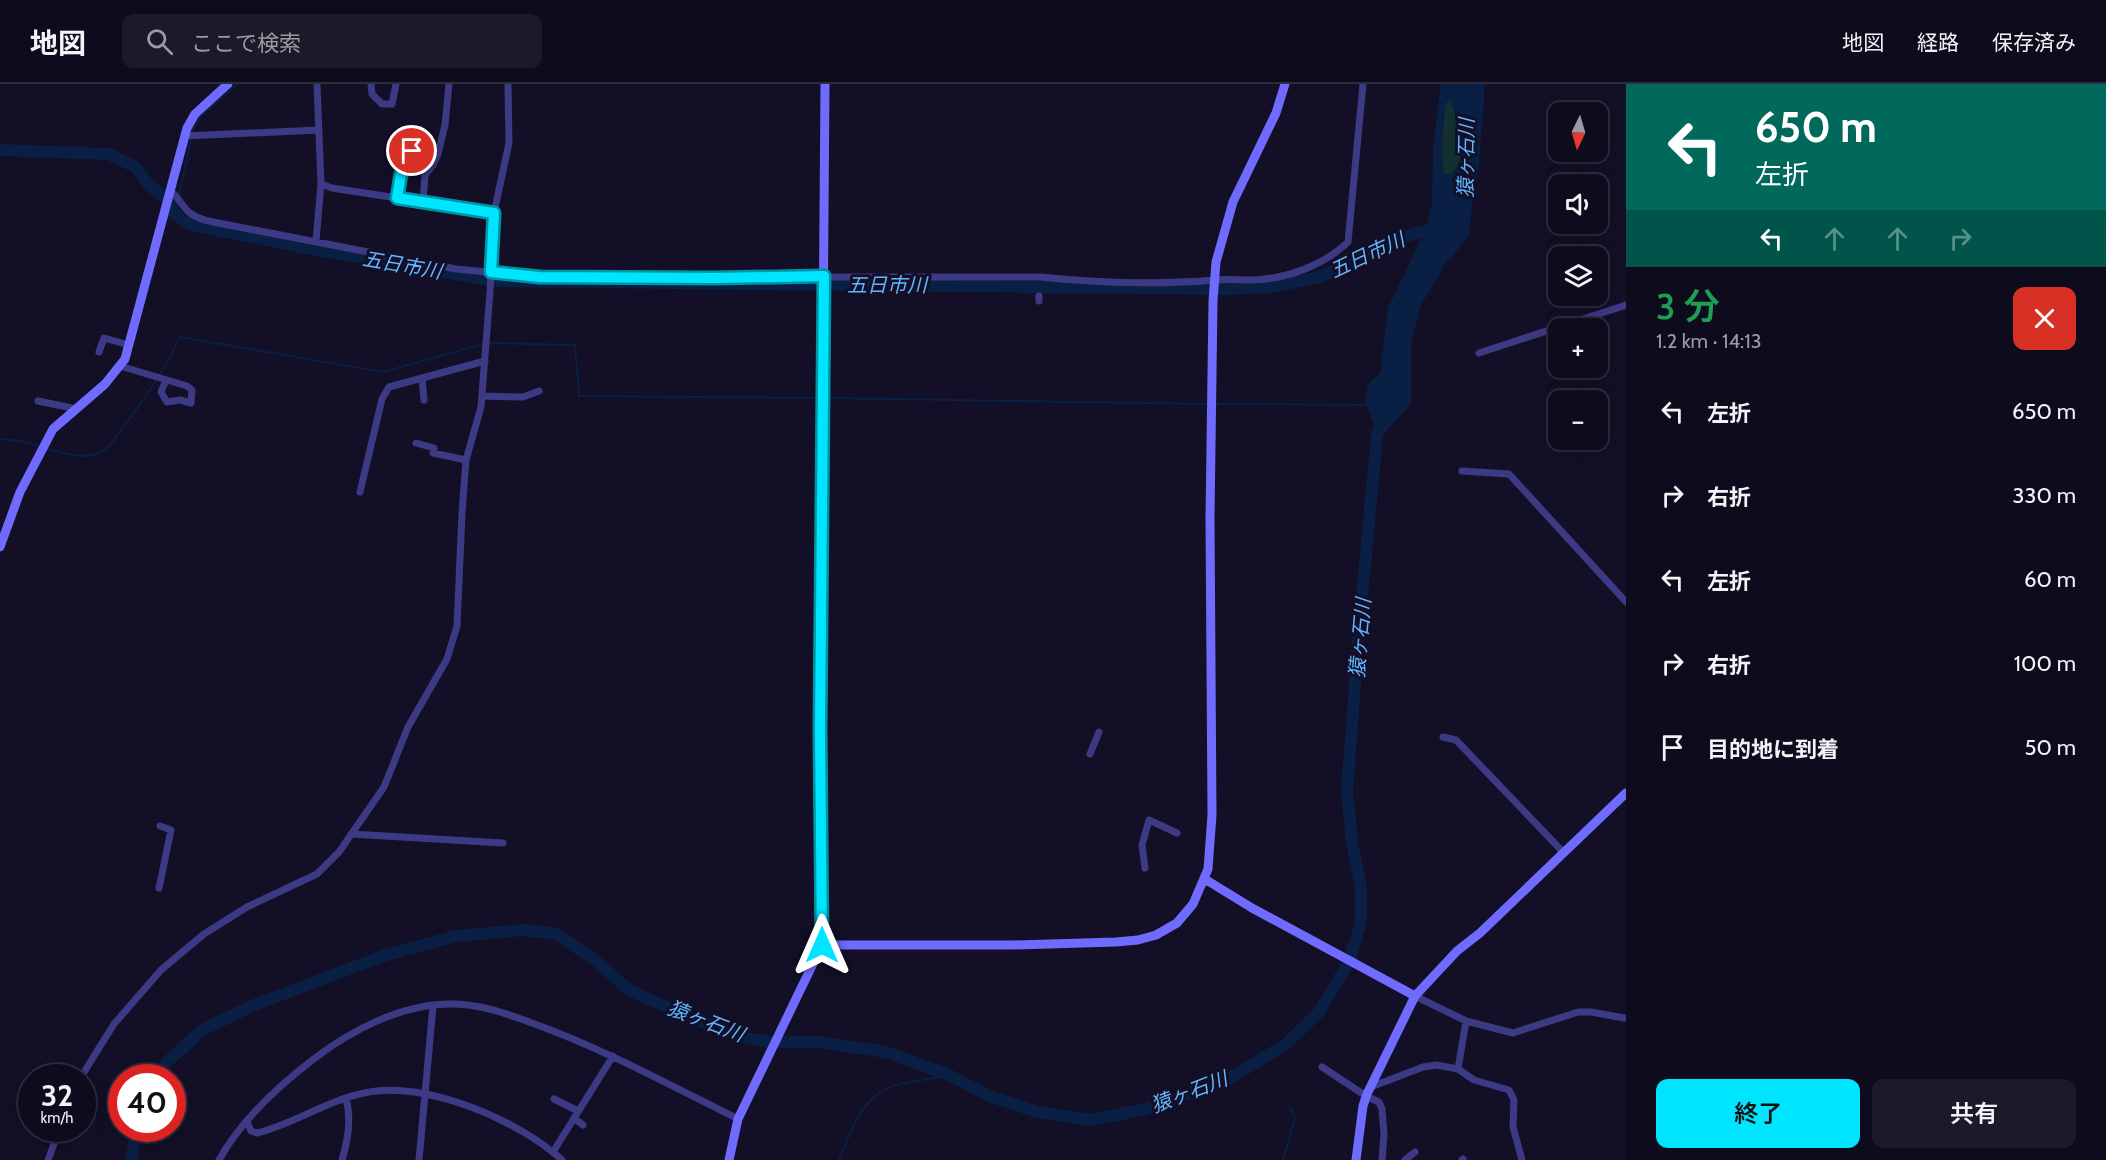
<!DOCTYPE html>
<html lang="ja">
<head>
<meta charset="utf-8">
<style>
  body { margin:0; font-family:Cabin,"Noto Sans JP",sans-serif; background:#1c1929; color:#f1f3f6; height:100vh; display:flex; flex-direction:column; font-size:22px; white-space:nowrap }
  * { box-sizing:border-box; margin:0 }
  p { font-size:20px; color:#9b9ba3 }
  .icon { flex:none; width:33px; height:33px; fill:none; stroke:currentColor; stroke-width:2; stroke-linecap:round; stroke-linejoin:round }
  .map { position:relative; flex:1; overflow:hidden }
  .side { display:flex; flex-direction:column; background:#0e0b1c; width:480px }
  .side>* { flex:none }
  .hud { background:#00695c; color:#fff; overflow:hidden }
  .needle { width:39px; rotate:185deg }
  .buttons { position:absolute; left:1548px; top:18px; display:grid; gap:12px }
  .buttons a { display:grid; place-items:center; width:60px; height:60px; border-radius:12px; background:#0e0b1c; box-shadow:0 3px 15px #0003,0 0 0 2px #2e2b3b; font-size:30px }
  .speed { position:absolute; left:18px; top:980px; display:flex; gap:12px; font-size:30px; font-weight:700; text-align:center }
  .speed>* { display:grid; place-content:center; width:78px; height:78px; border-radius:50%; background:#0e0b1c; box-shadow:0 3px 15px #0003,0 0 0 2px #2e2b3b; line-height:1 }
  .speed small { font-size:15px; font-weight:400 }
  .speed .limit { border:9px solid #d22; background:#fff; color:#111 }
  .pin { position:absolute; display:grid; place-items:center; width:51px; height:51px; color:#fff; margin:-26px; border:3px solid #fff; border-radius:50%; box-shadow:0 2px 6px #0007 }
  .me { position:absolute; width:66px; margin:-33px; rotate:0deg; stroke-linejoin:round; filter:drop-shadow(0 0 4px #0008) }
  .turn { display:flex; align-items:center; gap:21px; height:126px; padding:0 30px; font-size:27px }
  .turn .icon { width:78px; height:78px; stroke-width:2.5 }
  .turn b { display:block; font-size:42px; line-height:51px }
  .lanes { display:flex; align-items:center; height:57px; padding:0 30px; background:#0003; justify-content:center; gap:30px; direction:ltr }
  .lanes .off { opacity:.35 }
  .round { display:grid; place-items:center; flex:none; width:63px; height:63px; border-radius:12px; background:#1c1929 }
  .summary { display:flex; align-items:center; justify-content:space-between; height:102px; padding:0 30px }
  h1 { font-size:36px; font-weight:600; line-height:45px; color:#1e9e55 }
  .cta { display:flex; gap:12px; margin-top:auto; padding:12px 30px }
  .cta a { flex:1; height:69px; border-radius:12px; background:#00e5ff; color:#111; font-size:24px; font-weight:600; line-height:69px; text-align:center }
  .cta a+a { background:#1c1929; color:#f1f3f6 }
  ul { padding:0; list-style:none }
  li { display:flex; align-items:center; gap:18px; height:84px; padding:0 30px }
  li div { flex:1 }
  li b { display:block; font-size:22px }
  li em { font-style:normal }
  header { display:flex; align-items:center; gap:36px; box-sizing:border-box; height:84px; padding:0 30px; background:#0e0b1c; border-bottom:2px solid #2e2b3b }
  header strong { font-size:28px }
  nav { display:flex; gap:33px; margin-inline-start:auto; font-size:21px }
  .search { width:420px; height:54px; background:#1c1929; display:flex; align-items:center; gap:15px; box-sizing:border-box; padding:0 21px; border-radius:12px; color:#9b9ba3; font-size:22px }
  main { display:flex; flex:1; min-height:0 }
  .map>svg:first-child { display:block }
</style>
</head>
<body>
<header>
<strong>地図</strong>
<div class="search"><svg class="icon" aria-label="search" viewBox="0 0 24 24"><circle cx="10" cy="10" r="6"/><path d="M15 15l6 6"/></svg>ここで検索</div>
<nav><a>地図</a><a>経路</a><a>保存済み</a></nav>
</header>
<main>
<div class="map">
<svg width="1626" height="1076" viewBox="0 0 1626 1076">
  <rect width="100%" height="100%" fill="#130f26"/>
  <path fill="#12302f" d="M1450 17C1459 33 1471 81 1448 91L1443 89C1441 66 1442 41 1446 18Z"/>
  <path fill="#0a1f44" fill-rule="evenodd" d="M1441 0H1485L1479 81 1471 124 1441 188 1421 221 1411 258V320L1379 355 1365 316 1368 301 1380 289 1388 224 1426 145 1432 121 1433 64ZM1450 17C1459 33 1471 82 1448 91L1443 89C1441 66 1442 41 1446 18Z"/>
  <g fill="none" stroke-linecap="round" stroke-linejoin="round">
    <path stroke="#0a1f44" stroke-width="2" d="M179 112 193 45 201 32 238 0
      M175 130 178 118
      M825 314 1209 320
      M1215 320 1368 321
      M0 355 20 357 41 363
      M47 365C70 371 92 379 110 361 136 326 162 293 180 253L383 288 487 259 575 261 579 312 819 314
      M839 1076C850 1049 862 1012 893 1002 911 997 931 995 949 991
      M1283 1076 1295 1034 1290 1024"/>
    <path stroke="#0a1f44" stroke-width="12" d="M0 66 108 70 136 83 148 100 165 114 175 130 186 138 197 142 307 164 495 197 1229 205 1270 203 1319 193 1349 181 1403 153 1436 144 1438 140
      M1447 170 1463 148 1466 124
      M156 993 167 978 202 946 252 922 383 872 456 852 523 846 557 850 595 876 629 906 684 931 744 954 771 958H818L886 968 949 991 992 1013 1038 1028 1091 1036 1146 1025 1225 997 1285 961 1319 928 1349 878 1361 838V803L1352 759 1347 707 1360 534 1377 351 1382 336
      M131 1076 137 1044"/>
    <path stroke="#3d3a85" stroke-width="7" d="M317 0 321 100 332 104 494 129
      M371 0 372 10 382 20H392L396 0
      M185 52 319 46
      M170 107C179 113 182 123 190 129 197 135 205 136 213 138L456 185 540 193H1040C1098 199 1156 201 1215 196 1227 195 1239 196 1252 196 1286 195 1323 182 1348 158L1363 0
      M397 114 401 90 411 78 412 67
      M423 118 425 91 433 81 438 70 445 41 449 0
      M316 157 321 100
      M1039 217V212
      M99 268 104 254 129 261
      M1479 269 1626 221
      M120 282 187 302 192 306 191 319 180 316 167 318 161 308 166 296
      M422 294 424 316
      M482 312 523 313 539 307
      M38 317 77 325
      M416 359 434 364 433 369 466 376
      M1462 387 1509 390 1626 518
      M360 408 382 315 389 303 485 277
      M1443 653 1456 656 1563 768
      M1090 670 1099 648
      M351 750 503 759
      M1145 784 1142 761 1149 736 1177 749
      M159 804 171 746 160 742
      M1415 912 1466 937 1513 949 1578 928H1591L1624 934
      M1322 983 1366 1012 1379 1018 1382 1025 1384 1050 1382 1076
      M1458 985 1466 937
      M81 993 114 940 161 886 204 850 247 823 317 790 339 768 384 703 408 643 447 575 457 542 462 429 466 376 481 323 490 208 494 129 509 59 508 0
      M1371 1003 1423 983 1436 981 1458 985 1474 996 1509 1006 1514 1016 1513 1043 1522 1076
      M554 1015 578 1027
      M574 1034 583 1041
      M247 1037 251 1047 257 1049C294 1040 326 1017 364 1009 423 995 519 1036 562 1076
      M553 1068 613 972
      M48 1076 60 1044
      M219 1076C242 1035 278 1002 315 974 352 946 400 921 448 920 477 919 505 929 532 939 604 965 670 1001 738 1035
      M342 1076C348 1056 352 1035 346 1015
      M419 1076 433 922
      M1405 1076 1415 1068
      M1462 1076 1463 1075"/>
    <path stroke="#6f6bff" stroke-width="9" d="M0 463 20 408 53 345 105 300 125 275 187 44 195 30 228 0
      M1204 798 1208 797 1252 824 1415 912
      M822 861H1013L1116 858 1138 856 1156 851 1177 839 1193 820 1208 785 1212 731 1210 434 1213 217 1216 178 1233 118 1276 29 1285 0
      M729 1076 738 1035 822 861 820 646 825 0
      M1356 1076 1363 1022 1367 1010 1415 912 1457 867 1480 849 1626 709"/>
  </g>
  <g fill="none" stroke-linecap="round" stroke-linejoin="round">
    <defs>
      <path id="route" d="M412 67 411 78 401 90 397 114 494 129 491 188 540 193 714 194 824 192 820 646 822 861"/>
    </defs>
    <use href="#route" stroke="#0095a6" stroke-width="15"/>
    <use href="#route" stroke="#00e5ff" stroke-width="10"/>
  </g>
  <g text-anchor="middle" stroke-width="6" stroke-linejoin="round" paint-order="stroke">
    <g font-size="20" font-style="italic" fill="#62b6ff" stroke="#130f26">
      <text transform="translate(1466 74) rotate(-89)" y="7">猿ヶ石川</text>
      <text transform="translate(1367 171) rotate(-25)" y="7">五日市川</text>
      <text transform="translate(402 181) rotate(10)" y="7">五日市川</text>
      <text x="887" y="208">五日市川</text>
      <text transform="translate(1360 554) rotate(-85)" y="7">猿ヶ石川</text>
      <text transform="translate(706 937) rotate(21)" y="7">猿ヶ石川</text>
      <text transform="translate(1189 1008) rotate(-21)" y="7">猿ヶ石川</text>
    </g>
  </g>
</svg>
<div class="buttons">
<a><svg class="needle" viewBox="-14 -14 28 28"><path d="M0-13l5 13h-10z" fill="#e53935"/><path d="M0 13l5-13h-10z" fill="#9b9ba3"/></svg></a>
<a><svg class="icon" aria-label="sound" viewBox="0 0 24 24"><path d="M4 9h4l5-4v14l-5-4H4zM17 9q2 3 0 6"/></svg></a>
<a><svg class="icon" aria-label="layers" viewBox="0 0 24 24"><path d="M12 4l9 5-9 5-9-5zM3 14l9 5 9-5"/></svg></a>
<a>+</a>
<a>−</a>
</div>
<div class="speed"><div>32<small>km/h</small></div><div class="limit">40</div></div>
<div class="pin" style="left:412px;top:67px;background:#d93025"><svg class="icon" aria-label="arrive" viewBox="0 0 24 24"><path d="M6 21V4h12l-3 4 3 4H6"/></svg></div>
<svg class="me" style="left:822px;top:861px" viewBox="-20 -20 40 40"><path d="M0-17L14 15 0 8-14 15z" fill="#00e5ff" stroke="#fff" stroke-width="4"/></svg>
</div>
<section class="side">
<div class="hud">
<div class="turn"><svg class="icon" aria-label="left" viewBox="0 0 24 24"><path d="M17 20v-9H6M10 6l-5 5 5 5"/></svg><div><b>650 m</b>左折</div></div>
<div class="lanes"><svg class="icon" aria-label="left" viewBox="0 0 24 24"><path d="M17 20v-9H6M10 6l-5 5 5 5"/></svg><svg class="icon off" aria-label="ahead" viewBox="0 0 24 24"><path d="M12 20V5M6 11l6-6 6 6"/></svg><svg class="icon off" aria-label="ahead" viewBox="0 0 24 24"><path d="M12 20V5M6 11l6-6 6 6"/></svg><svg class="icon off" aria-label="right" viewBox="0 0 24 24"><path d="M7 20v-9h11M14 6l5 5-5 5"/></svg></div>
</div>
<div class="summary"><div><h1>3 分</h1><p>1.2 km · 14:13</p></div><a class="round" style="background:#d93025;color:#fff"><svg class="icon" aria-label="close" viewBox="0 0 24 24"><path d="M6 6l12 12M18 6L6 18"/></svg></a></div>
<ul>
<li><svg class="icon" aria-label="left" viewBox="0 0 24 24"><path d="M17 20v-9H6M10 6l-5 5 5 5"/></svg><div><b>左折</b></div><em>650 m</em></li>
<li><svg class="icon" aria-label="right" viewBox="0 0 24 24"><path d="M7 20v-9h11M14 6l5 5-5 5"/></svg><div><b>右折</b></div><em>330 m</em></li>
<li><svg class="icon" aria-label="left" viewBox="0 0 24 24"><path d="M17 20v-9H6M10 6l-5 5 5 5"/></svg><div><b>左折</b></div><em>60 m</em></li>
<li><svg class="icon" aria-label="right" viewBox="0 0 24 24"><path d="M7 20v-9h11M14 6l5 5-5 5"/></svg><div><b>右折</b></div><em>100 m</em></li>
<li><svg class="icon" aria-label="arrive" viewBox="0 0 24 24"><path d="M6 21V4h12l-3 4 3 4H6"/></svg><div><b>目的地に到着</b></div><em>50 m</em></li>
</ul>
<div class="cta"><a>終了</a><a>共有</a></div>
</section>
</main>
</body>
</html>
